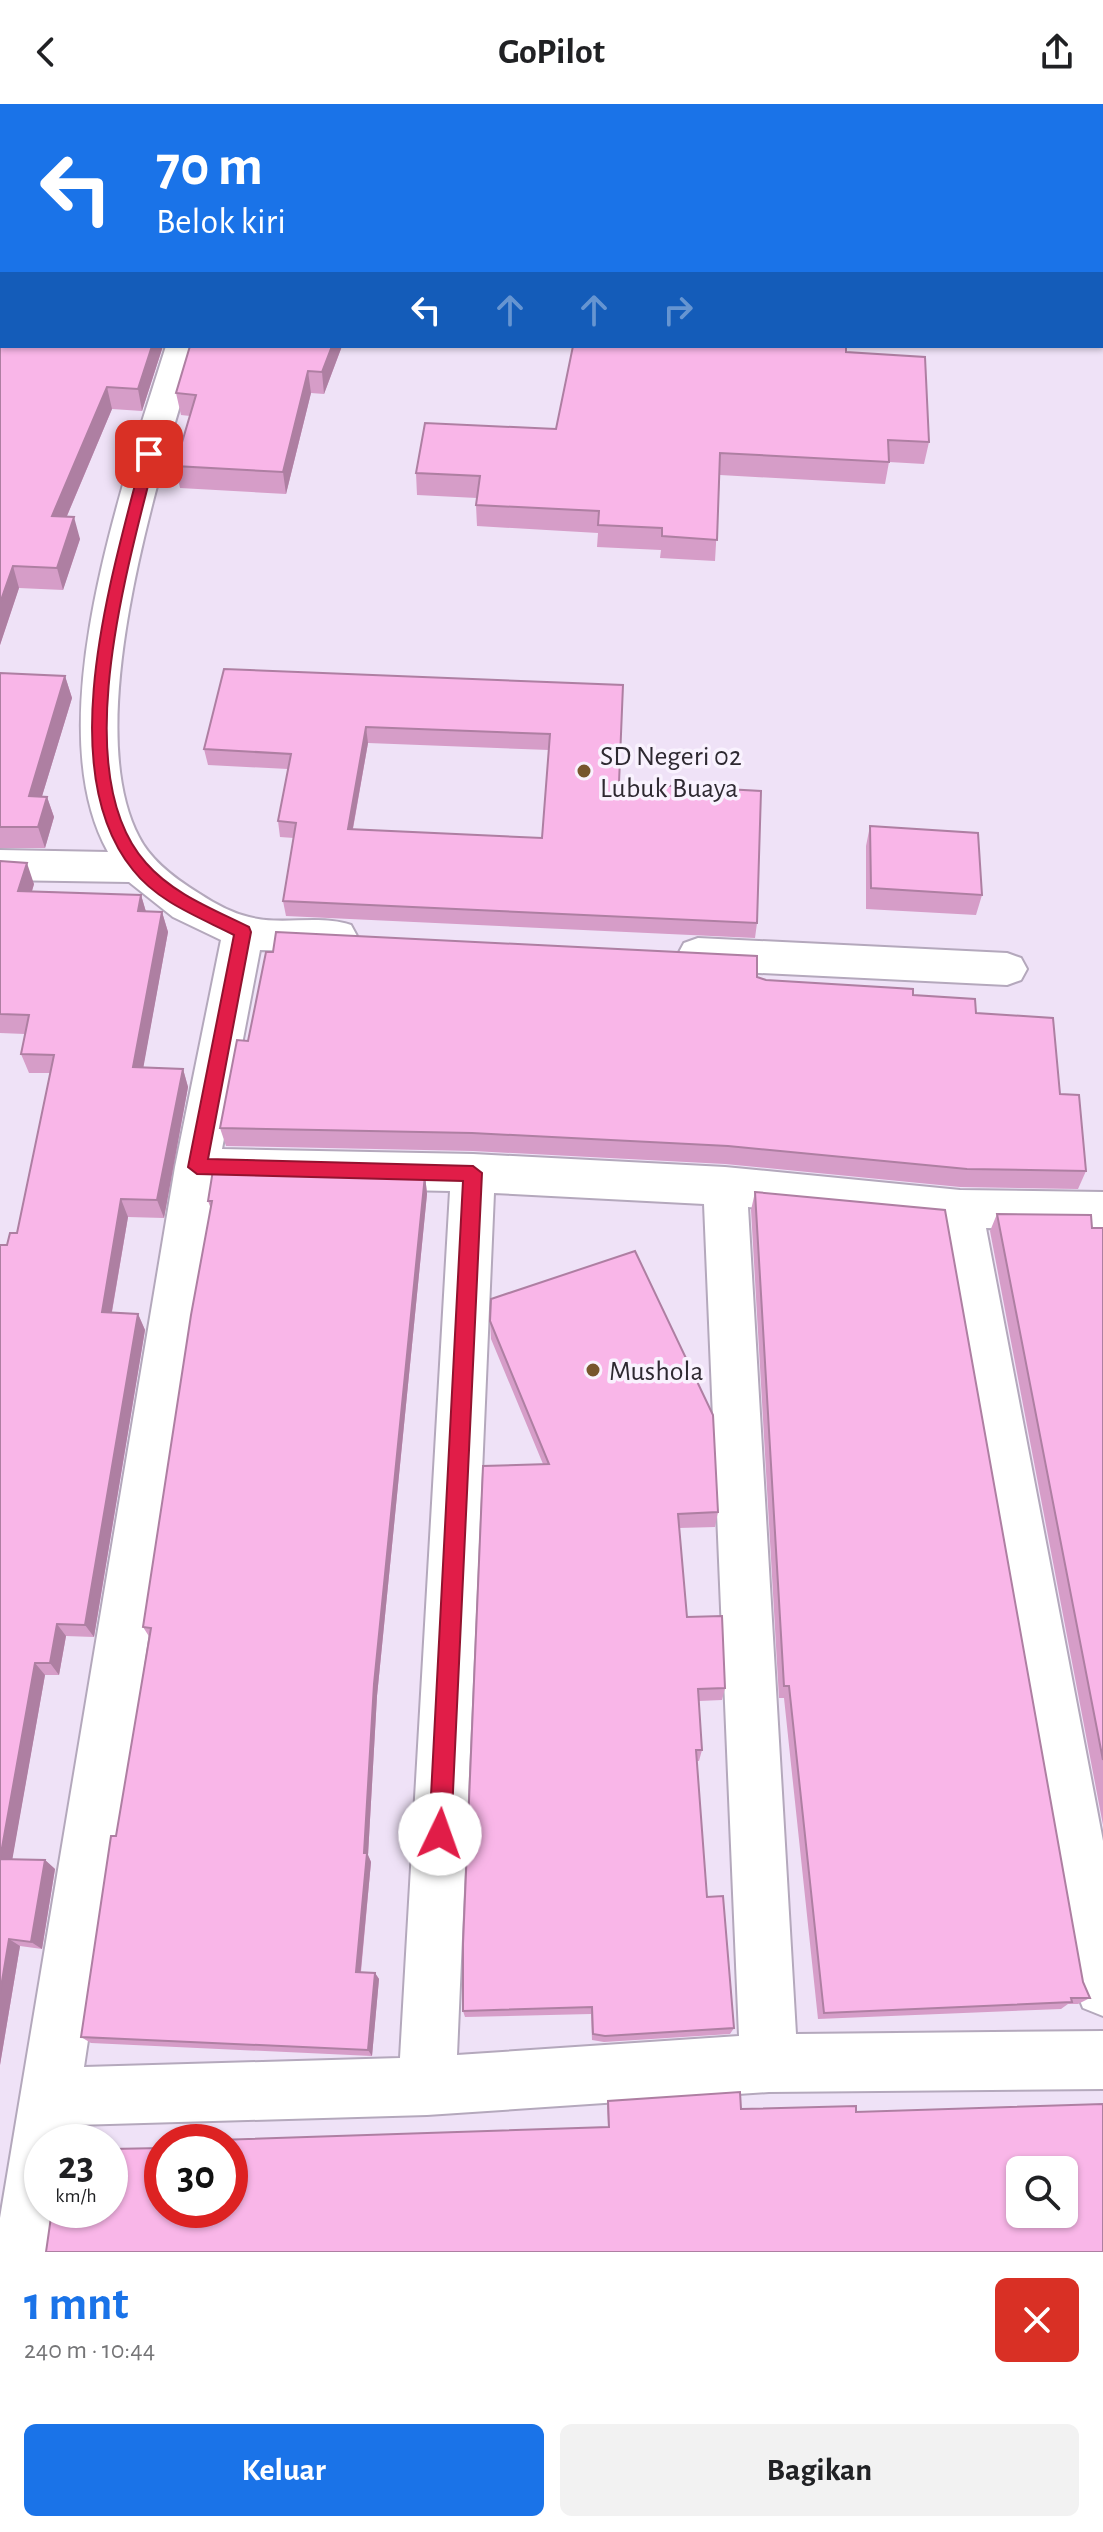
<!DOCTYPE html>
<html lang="id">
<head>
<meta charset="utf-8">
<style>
  body { margin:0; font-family:"Alegreya Sans",sans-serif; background:#f2f2f2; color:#202124; height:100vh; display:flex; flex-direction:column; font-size:30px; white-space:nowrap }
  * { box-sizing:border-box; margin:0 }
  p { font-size:26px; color:#757577 }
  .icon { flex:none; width:44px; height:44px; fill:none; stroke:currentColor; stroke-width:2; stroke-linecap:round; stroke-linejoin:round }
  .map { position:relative; height:2148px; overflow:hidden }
  .drawer { display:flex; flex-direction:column; background:#fff; flex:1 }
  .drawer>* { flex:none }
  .banner { position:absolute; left:0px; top:0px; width:1104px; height:244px; box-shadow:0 2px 6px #0004; background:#1a73e8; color:#fff; overflow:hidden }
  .buttons { position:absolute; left:1006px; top:2052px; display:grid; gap:16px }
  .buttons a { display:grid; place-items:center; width:72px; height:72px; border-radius:12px; background:#fff; box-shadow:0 2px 6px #0004; font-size:40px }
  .speed { position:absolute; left:24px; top:2020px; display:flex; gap:16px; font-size:40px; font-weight:700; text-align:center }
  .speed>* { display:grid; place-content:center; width:104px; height:104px; border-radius:50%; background:#fff; box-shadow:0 2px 6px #0004; line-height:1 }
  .speed small { font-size:20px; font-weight:400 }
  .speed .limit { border:12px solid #d22; background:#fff; color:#111 }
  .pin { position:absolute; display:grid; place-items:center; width:68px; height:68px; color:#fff; margin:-34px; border-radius:16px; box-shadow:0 4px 12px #0006 }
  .me { position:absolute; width:88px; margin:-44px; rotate:3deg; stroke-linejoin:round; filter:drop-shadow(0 0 6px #0008) }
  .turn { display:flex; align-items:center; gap:28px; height:168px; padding:0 24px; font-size:36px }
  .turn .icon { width:104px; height:104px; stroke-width:2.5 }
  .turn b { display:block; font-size:56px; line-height:68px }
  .lanes { display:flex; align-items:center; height:76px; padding:0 24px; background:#0003; justify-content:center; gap:40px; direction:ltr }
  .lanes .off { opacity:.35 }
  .round { display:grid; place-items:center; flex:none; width:84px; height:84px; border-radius:12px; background:#f2f2f2 }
  .headline { display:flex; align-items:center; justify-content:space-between; height:136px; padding:0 24px }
  h1 { font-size:48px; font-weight:600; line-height:60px; color:#1a73e8 }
  .cta { display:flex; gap:16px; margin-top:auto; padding:16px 24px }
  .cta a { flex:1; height:92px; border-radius:12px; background:#1a73e8; color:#fff; font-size:32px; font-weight:600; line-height:92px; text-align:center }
  .cta a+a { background:#f2f2f2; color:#202124 }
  header { display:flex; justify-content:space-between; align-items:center; height:104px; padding:0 24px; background:#fff; font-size:36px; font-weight:600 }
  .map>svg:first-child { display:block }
</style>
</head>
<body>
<header><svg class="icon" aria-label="back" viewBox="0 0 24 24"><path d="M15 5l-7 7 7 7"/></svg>GoPilot<svg class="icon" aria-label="share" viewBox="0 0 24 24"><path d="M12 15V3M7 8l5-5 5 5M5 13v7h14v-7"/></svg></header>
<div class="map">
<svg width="1103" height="2148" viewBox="0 0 1103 2148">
  <rect width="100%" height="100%" fill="#efe2f7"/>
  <path fill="#e9d8f4" d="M306 0H841L305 2Z"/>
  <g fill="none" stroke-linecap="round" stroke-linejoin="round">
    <defs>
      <path id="street" d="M166 242H198C162 362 78 618 139 733 151 757 177 776 200 790 215 800 232 809 249 813 283 822 318 810 351 821L357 832 351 843 337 848 260 846 222 1045 473 1050 725 1063 960 1086 1103 1088V1126L986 1124 1103 1737V1912L1083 1904 1075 1884 941 1122 748 1103 796 1930 1103 1927V1985L769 1988 427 2011 75 2021 72 2038H42V2106H61L54 2148H0V2114L175 1063 221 836 173 813 129 778 0 776V746L108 748C36 619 125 374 166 242ZM216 1082 450 1087 400 1954 84 1963ZM494 1089 704 1100 739 1932 457 1951Z
        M698 834 1007 849 1021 854 1027 865 1021 876 1007 881 698 866 684 861 678 850 684 839Z"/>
      <path id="secondary" d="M250 0H278L249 2Z
        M1102 142H1103V160H1102Z"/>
    </defs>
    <use href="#street" stroke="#b4a8bc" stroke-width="4"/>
    <use href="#secondary" stroke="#b4a8bc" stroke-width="4"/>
    <use href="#street" fill="#fff" fill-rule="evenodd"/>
    <use href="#secondary" fill="#e8e6fb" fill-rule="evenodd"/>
  </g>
  <path fill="#d69dc8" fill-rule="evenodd" d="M0 104 2 242H163L142 307 112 305 67 412 80 435 63 486 19 484 0 541Z
    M342 242 324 290 311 289 286 390 180 384 175 362 190 312 181 311 176 289Z
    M846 248 929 338 924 360 889 358 885 380 720 371 715 457 660 454 661 446 597 443 598 429 477 422 476 401 477 394 417 391 416 369 556 325Z
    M0 569 65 572 72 594 42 692 47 693 54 713 45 744H0Z
    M623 581 619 679 757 819 755 834 286 812 283 797 294 734 280 733 278 717 288 665 208 661 204 645ZM368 639 549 646 542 734 353 725Z
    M870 722 982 791 976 811 866 805V742Z
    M0 757 34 780 32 787 141 791 146 808H162L168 828 143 963 183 965 188 983 164 1114 128 1113 112 1208 138 1210 145 1226 94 1533 66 1532 59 1571H45L12 1755 45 1756 55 1765 42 1845 20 1842 0 1961V1141H7L17 1129 50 969H29L21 950 25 930 0 929Z
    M757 873 766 876 913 891 976 909 1060 990 1086 1067 1078 1085 960 1083 725 1060 473 1047 226 1042 220 1024 248 937Z
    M425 1071 427 1090 377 1592 368 1751 371 1758 361 1868 375 1869 379 1875 372 1952 91 1939 81 1933 150 1534 143 1523 211 1105 208 1097Z
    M755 1088 1090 1894 1078 1900H1068L1061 1905 818 1915 784 1594H779L751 1106Z
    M997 1110 1092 1124H1103V1721L990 1127Z
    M490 1217 718 1408 715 1423 679 1424 687 1513 725 1584 722 1596 699 1597 702 1646 699 1657H697L707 1793 734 1924 730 1930 604 1938 592 1936 591 1910 465 1913 463 1907 543 1360 491 1235Z
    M608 1997 741 2005 856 2008 162 2106 608 2023 607 2002Z"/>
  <path fill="#ae7fa2" d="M196 0H207V2H196Z
    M152 242H163L142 307 138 285Z
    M332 242H342L324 290 322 268Z
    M308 267 311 289 286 390 283 368Z
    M107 283 112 305 58 433 52 412Z
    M74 413 80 435 63 486 57 464Z
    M13 462 19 484 0 541V499Z
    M65 572 72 594 36 712 29 692Z
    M366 623 368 639 350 740 348 725Z
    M47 693 54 713 45 744 38 723Z
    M27 759 34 780 26 807 18 787Z
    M141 791 147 811 138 807Z
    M162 808 168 828 140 982 133 963Z
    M183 965 188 983 164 1114 157 1096Z
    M425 1071 427 1090 377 1592 368 1751 371 1758 360 1874 356 1868 374 1580Z
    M121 1095 128 1113 109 1224 102 1208Z
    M138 1210 145 1226 94 1533 85 1521Z
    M57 1520 66 1532 59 1571 50 1559Z
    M35 1559 45 1571 11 1763 0 1755Z
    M45 1756 55 1765 42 1845 31 1838Z
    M9 1835 20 1842 0 1961V1889Z
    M375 1869 379 1875 372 1952 368 1946Z"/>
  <path fill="#f9b6e8" stroke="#ae7fa2" stroke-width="2" fill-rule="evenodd" d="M37 0H196V2H37Z
    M341 0 373 2H340Z
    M428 0H495L494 2H428Z
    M763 0H968L969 2H763Z
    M2 102V242H152L138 285 107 283 52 412 74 413 57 464 13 462 0 499V104Z
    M190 242H332L322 268 308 267 283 368 175 362 196 291 176 289Z
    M573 242H846V248L925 253 929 338 888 336 889 358 720 349 717 436 662 432V424L598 421 599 407 476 401 480 372 416 369 425 319 556 325Z
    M224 565 623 581 619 679 761 687 757 819 283 797 296 719 278 717 291 650 204 645ZM366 623 550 630 542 734 348 725Z
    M0 569 65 572 29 692 47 693 38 723H0Z
    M870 722 978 729 982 791 871 784Z
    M0 757 27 759 18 787 141 791 138 807 162 808 133 963 183 965 157 1096 121 1095 102 1208 138 1210 85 1521 57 1520 50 1559H35L0 1755 45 1756 31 1838 9 1835 0 1889V1141H7L10 1129H17L54 951 21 950 29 911 0 910Z
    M276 828 757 852V873L766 876 913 885V891L975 895 976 909 1053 914 1060 990 1079 991 1086 1067 967 1065 728 1042 472 1029 220 1024 237 936 248 937 266 848H273Z
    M213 1066 425 1071 374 1580 364 1749H367L356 1868 375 1869 368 1946 81 1933 111 1732H116L151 1524 143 1523 191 1211 212 1097H208Z
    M755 1088 945 1106 1083 1878 1090 1894H1071L1072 1898 824 1909 789 1582H784Z
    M997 1110 1091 1111 1092 1124H1103V1656Z
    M635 1147 713 1311 718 1408 678 1410 687 1513 722 1512 725 1584 698 1585 702 1646H696L707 1793 723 1792 734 1924 605 1932 593 1930 592 1903 463 1907V1840L483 1362 549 1360 490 1217 491 1195Z
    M740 1988 741 2005 856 2002V2008L1103 2000V2148H46L52 2106H110V2045L162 2044V2106H230V2038H188V2037L609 2023 608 1997ZM1020 2066H1064V2110H1020Z"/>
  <path fill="#e11d48" stroke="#92132f" stroke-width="2" d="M149 346 156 350C130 456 65 668 146 759 173 790 213 805 249 823L251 828 208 1055 473 1062 482 1069 451 1730 448 1738 440 1741 432 1738 429 1730 463 1077 197 1070 188 1063 234 831C199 813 158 798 133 766 50 664 114 465 143 350Z"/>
  <g fill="#77562d" stroke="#f9f2fe" stroke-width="3">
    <circle cx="584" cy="667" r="8"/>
    <circle cx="593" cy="1266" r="8"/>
  </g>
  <g text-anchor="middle" stroke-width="7" stroke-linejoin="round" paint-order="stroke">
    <g font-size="28" fill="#2e2931" stroke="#f9f2fe" text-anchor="start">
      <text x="600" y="661">SD Negeri 02<tspan x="600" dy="32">Lubuk Buaya</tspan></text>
      <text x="609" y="1276">Mushola</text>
    </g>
  </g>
</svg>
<div class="buttons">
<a><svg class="icon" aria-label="search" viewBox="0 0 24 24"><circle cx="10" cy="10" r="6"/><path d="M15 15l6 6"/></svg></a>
</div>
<div class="speed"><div>23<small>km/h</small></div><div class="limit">30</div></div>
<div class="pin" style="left:149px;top:350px;background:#d93025"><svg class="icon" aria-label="arrive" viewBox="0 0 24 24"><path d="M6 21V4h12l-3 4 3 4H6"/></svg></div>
<svg class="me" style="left:440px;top:1730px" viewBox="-20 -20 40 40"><circle r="19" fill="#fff"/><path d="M0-13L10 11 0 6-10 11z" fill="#e11d48"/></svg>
<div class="banner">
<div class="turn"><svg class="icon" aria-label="left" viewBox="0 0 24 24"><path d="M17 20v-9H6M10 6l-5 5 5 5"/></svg><div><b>70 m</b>Belok kiri</div></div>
<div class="lanes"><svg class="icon" aria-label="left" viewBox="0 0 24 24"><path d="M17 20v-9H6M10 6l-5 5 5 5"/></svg><svg class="icon off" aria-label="ahead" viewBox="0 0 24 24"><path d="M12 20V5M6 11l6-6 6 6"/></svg><svg class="icon off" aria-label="ahead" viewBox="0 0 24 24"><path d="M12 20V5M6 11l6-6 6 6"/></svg><svg class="icon off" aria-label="right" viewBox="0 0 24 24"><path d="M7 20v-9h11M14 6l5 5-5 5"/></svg></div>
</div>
</div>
<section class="drawer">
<div class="headline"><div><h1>1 mnt</h1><p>240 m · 10:44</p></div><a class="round" style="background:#d93025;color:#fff"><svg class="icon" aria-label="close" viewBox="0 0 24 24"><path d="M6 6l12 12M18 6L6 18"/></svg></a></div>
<div class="cta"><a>Keluar</a><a>Bagikan</a></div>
</section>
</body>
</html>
